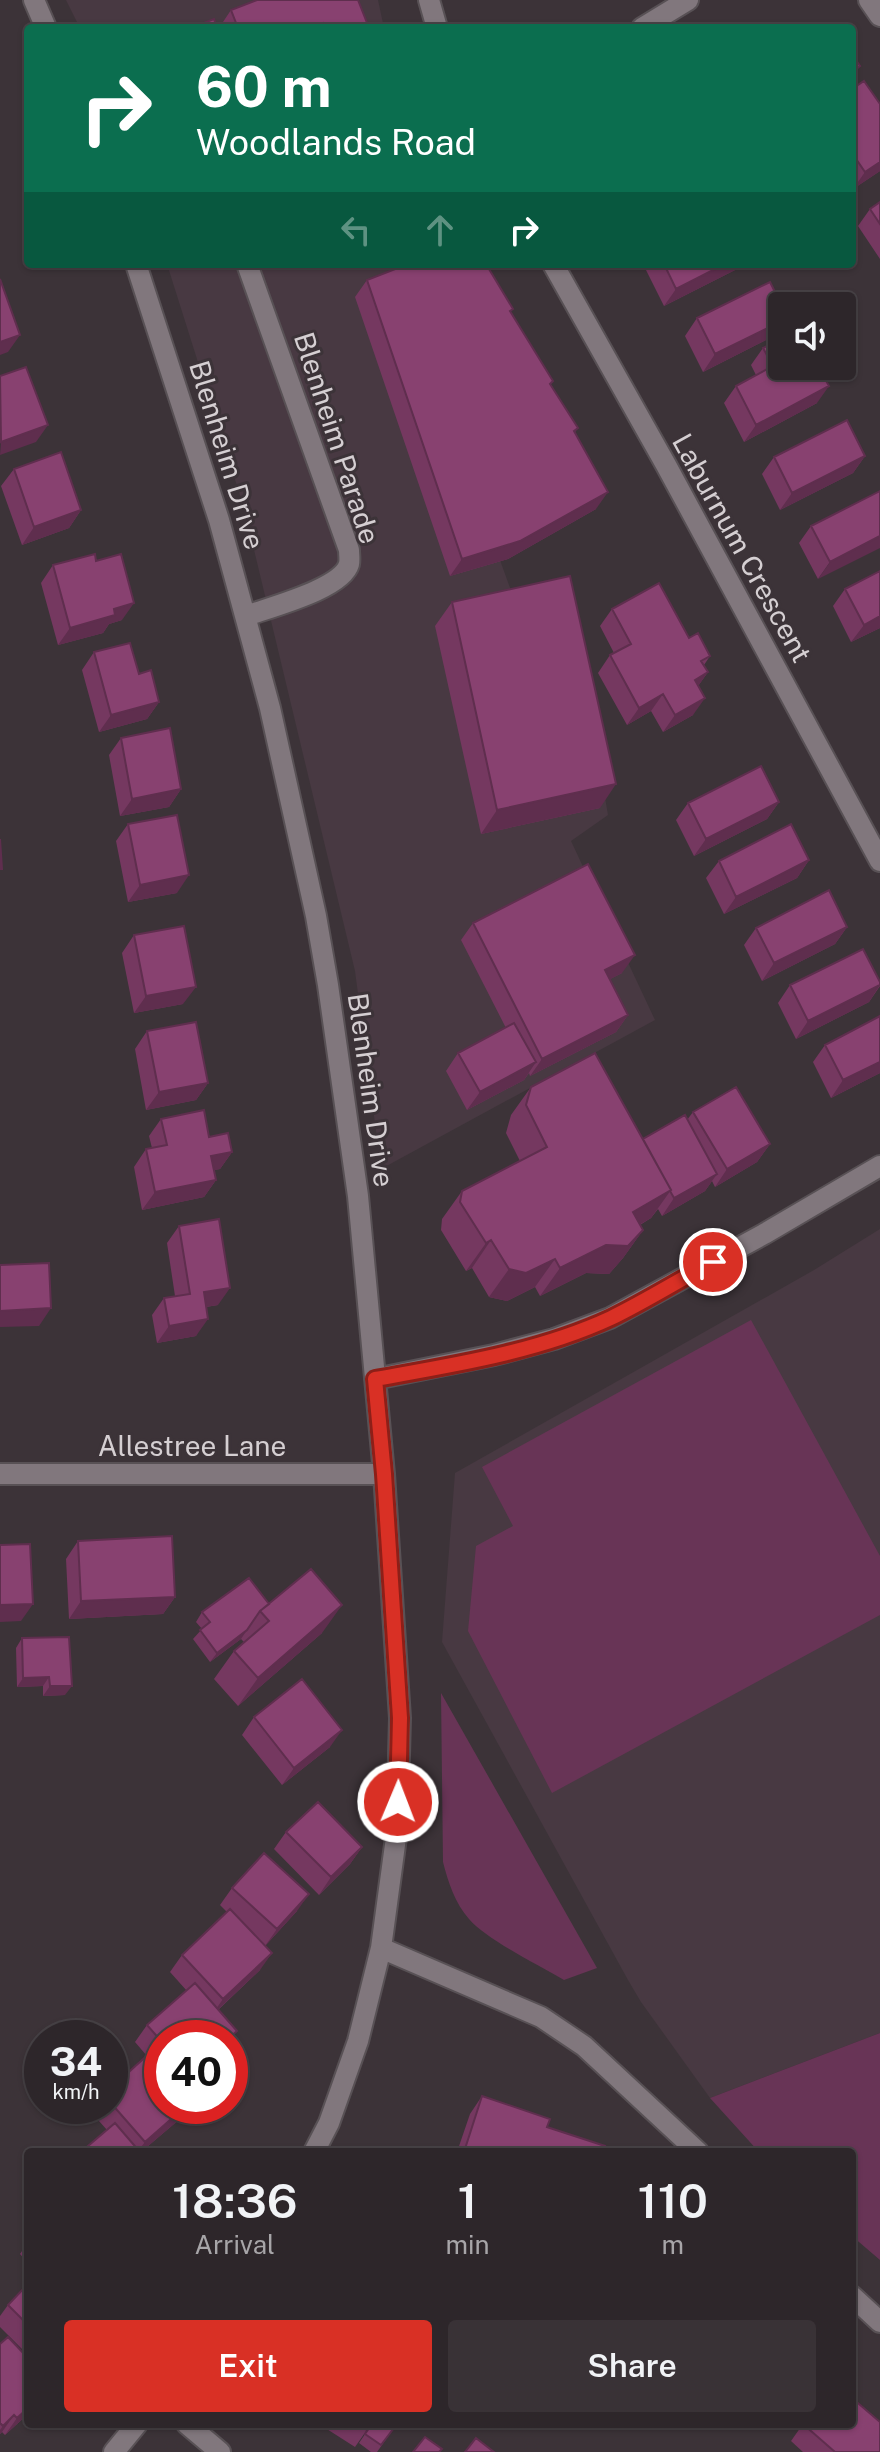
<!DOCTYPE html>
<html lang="en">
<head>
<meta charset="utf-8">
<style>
  body { margin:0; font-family:"Public Sans",sans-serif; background:#393236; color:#f1f3f6; height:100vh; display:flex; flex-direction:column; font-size:30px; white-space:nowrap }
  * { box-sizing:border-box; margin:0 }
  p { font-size:26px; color:#a7a5a8 }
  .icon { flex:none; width:44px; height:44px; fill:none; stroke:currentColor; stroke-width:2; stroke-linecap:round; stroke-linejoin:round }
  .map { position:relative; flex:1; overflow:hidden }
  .details { position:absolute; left:24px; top:2148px; width:832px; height:280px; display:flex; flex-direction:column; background:#2d262a; border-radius:8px; box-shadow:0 2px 6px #0004,0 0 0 2px #484347 }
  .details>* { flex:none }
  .guide { position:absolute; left:24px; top:24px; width:832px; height:244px; border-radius:8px; box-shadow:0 2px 6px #0004,0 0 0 2px #484347; background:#0b6e4f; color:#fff; overflow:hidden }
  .buttons { position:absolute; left:768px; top:292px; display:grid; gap:16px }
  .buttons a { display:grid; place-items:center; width:88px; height:88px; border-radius:8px; background:#2d262a; box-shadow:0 2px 6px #0004,0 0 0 2px #484347; font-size:40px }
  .speed { position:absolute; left:24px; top:2020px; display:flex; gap:16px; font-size:40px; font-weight:700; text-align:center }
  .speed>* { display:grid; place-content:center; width:104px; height:104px; border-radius:50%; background:#2d262a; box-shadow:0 2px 6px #0004,0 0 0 2px #484347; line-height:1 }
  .speed small { font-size:20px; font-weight:400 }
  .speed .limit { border:12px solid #d22; background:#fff; color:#111 }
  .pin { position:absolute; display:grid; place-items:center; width:68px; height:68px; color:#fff; margin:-34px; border:4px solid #fff; border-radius:50%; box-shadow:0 2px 8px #0007 }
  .me { position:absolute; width:88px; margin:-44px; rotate:1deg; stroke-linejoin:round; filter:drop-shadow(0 0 6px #0008) }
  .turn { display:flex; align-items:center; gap:28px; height:168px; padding:0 40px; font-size:36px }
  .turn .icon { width:104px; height:104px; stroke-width:2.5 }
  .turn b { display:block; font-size:56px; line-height:68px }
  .lanes { display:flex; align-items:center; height:76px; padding:0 40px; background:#0003; justify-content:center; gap:40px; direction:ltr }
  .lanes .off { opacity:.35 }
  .eta { display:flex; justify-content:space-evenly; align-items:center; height:136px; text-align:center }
  .eta b { font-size:48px; font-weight:600; line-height:56px }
  .button { display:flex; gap:16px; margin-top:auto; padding:16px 40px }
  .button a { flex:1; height:92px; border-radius:8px; background:#d93025; color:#fff; font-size:32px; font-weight:600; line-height:92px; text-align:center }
  .button a+a { background:#393236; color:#f1f3f6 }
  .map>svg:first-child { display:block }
</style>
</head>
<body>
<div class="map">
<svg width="880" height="2452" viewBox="0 0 880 2452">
  <rect width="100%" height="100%" fill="#3c3338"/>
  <path fill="#483942" d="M66 0H378L384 28H80Z
    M167 264H393L513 596 569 586 608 815 571 841 655 1020 381 1169 355 971 244 508Z
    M880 1229V2033L710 2098 641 2002 628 1980 442 1642 455 1473 814 1270Z"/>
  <path fill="#683456" d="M751 1320 880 1556V1615L552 1793 468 1631 476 1546 513 1526 482 1467Z
    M441 1693 597 1968 564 1980C539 1965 487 1940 469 1919 455 1903 448 1882 443 1862Z
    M880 2033V2260L852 2236V2152H759L710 2098Z"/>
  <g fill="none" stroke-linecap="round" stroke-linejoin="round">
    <defs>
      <path id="minor" d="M34 0 46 28
        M429 0 437 28
        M869 0 880 16
        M642 28 688 0
        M136 264 219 520 270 708 316 916 328 985 358 1196 384 1474 400 1718 397 1830 381 1948 358 2041 329 2123 314 2152
        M553 264 666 465 880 861
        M246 616C270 607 342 589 349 564 350 559 349 555 349 550L247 264
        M375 1379 494 1355 554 1339 610 1318 764 1234 880 1166
        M0 1474H384
        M381 1948 541 2017 584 2046 698 2152
        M852 2296 880 2322
        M187 2424 220 2452
        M114 2452 137 2424"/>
    </defs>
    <use href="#minor" stroke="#585155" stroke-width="24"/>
    <use href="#minor" stroke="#81777d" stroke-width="20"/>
  </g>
  <path fill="#753860" d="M231 10 369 28H219Z
    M852 89 880 104V171L853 189Z
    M880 202V259L858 226 870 209Z
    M650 264H741L737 269 664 306 646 270Z
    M367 280 510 312 551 385 578 428 575 432 596 509 508 559 450 576 355 297Z
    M697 318 776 335 703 372 685 336Z
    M763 348 817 403 744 442 724 403 736 386 756 375 751 365Z
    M865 456 853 473 780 510 762 474 774 457Z
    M14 469 81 510 69 528 22 545 1 486Z
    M880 491 818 579 799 543 811 526Z
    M96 561 122 620 109 624 103 633 58 645 41 583 53 565Z
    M880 571V628L851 642 833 606 845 589Z
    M452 602 600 808 481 834 435 626Z
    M612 609 689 638 710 656 704 665 708 672 698 686 693 715 663 732 651 711 627 725 598 673 610 655 614 653 600 626Z
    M94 652 139 674 159 702 147 719 99 732 82 670Z
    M121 738 181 789 169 807 120 816 109 755Z
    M779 802 767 819 694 856 676 820 688 803Z
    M128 824 177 893 128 902 116 841Z
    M809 860 797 878 724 914 706 878 719 861Z
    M473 923 622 973 610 979 628 1015 616 1032 530 1076 529 1073 524 1080 467 1110 446 1071 458 1053 506 1028 461 940Z
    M847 927 835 944 762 981 744 945 756 928Z
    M134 935 183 1004 134 1013 122 953Z
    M880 982V986L869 1002 796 1039 778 1003 790 985Z
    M880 1016V1073L831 1098 813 1062 825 1045Z
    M147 1031 208 1083 196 1100 146 1110 135 1049Z
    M531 1087 643 1139 687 1120 693 1112 770 1144 757 1162 715 1187 712 1181 705 1191 662 1216 658 1209 651 1218 640 1225 643 1230 623 1258 609 1274 586 1273 540 1296 535 1287 507 1301 489 1297 472 1268 466 1271 441 1230 442 1219 462 1191 520 1161 506 1133 511 1115Z
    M161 1119 209 1137 232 1152 220 1169 214 1170 216 1180 204 1197 142 1210 134 1167 146 1149 152 1148 149 1136Z
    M179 1226 218 1305 206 1307 196 1336 157 1343 152 1315 164 1298 175 1296 167 1243Z
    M78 1541 175 1597 163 1614 69 1619 66 1559Z
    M269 1604 322 1633 238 1706 214 1679 234 1651 244 1642 241 1639 210 1662 193 1639 202 1629 196 1622 202 1612Z
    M22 1638 65 1695 43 1696V1686L17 1687 16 1648Z
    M254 1717 330 1747 282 1785 242 1735Z
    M286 1832 362 1847 350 1864 319 1895 274 1849Z
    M232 1888 297 1911 265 1946 260 1970 218 2010 162 2038V2106H189L181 2118 141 2152 107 2130 91 2112 95 2106H110V2089L147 2056 135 2042 147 2025 187 1991 170 1972 182 1955 227 1912 220 1905Z
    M482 2096 547 2127 603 2152H457L470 2114Z
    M28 2242V2263L20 2254Z
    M28 2284V2355L0 2327V2316L8 2305Z
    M0 2344 28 2414 5 2435 2 2432 0 2434Z
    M319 2424H371L355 2447Z
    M372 2424H397L377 2452H371L359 2443Z
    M803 2424 880 2452H803L791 2441Z"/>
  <path fill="#5f2e4e" d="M860 66 852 78V72Z
    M880 162V171L853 189 865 172Z
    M725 264H741L737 269 664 306 676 289Z
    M782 321V326L776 335 703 372 715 354Z
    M20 335 8 352 0 355V342Z
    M829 386 817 403 744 442 756 425Z
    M48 425 36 442 0 455 1 442Z
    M865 456 853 473 780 510 792 493Z
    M608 492 596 509 508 559 450 576 462 559Z
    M81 510 69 528 22 545 34 527Z
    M880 536V548L818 579 830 562Z
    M134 603 122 620 109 624 103 633 58 645 70 628 114 609Z
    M880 616V628L851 642 864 625Z
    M708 672 696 689 695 680Z
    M663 694 651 711 627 725 639 708Z
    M705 698 693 715 663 732 675 715Z
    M159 702 147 719 99 732 111 715Z
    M616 784 600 808 481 834 497 810Z
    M181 789 169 807 120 816 132 799Z
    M779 802 767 819 694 856 706 839Z
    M809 860 797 878 724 914 736 897Z
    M189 875 177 893 128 902 140 885Z
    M847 927 835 944 762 981 774 963Z
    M635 955 622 973 593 988 605 970Z
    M880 985 869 1002 796 1039 808 1021Z
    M196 987 183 1004 134 1013 146 996Z
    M628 1015 616 1032 530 1076 542 1059Z
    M536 1062 524 1080 467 1110 480 1092Z
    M880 1062V1073L831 1098 843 1080Z
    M208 1083 196 1100 146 1110 159 1092Z
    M770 1144 757 1162 715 1187 727 1169Z
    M232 1152 220 1169 199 1173 211 1156Z
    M717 1174 705 1191 662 1216 674 1198Z
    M216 1180 204 1197 142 1210 155 1192Z
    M671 1190 651 1218 613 1240 633 1212Z
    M643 1230 623 1258 609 1274 586 1273 540 1296 560 1268 606 1245Z
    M491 1240 472 1268 466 1271 486 1243Z
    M555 1259 535 1287 507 1301 489 1297 509 1269Z
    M230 1288 218 1305 192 1309 204 1292Z
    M51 1308 39 1326 0 1327V1311Z
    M208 1319 196 1336 157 1343 169 1326Z
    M175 1597 163 1614 69 1619 81 1601Z
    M33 1604 21 1621 0 1622V1605Z
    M342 1605 322 1633 238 1706 258 1678Z
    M247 1630 241 1639 210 1662 217 1653Z
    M49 1677 43 1686 17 1687 23 1678Z
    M50 1686H72L65 1695 43 1696Z
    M342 1730 330 1747 282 1785 294 1768Z
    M362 1847 350 1864 319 1895 331 1877Z
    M309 1894 297 1911 265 1946 277 1929Z
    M272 1953 260 1970 211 2016 223 1999Z
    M186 2106H189L181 2118 141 2152H137L145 2142Z
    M28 2408V2414L5 2435 17 2418Z
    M14 2415 2 2432 0 2434V2430L3 2426Z"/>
  <path fill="#884170" stroke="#5f2e4e" stroke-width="2" d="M257 0H358L369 28H325L323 23 310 28H238L231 10Z
    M214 19 217 28H191Z
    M852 54 860 66 852 72Z
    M864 81 880 104V162L865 172 852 153V89Z
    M880 202V224L870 209Z
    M408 264H486L513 309 510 311 553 381 550 384 578 428 574 431 608 492 520 541 462 559 367 280Z
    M664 264H725L676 289Z
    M0 279 20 335 0 342Z
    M770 282 782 306V321L715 354 697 318Z
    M782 338V366H818L829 386 756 425 736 386 773 366 763 348Z
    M26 367 48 425 1 442 0 376Z
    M847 420 865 456 792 493 774 457Z
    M61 452 81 510 34 527 14 469Z
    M880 491V536L830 562 811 526Z
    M95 554 96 561 121 554 134 603 114 609 115 615 70 628 53 565Z
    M880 571V616L864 625 845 589Z
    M570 576 616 784 497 810 452 602Z
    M659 583 689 638 698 633 710 656 701 661 708 672 695 680 705 698 675 715 663 694 639 708 610 655 631 644 612 609Z
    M130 643 139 674 151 670 159 702 111 715 94 652Z
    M170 728 181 789 132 799 121 738Z
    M761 766 779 802 706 839 688 803Z
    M177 815 189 875 140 885 128 824Z
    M791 824 809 860 736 897 719 861Z
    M0 839 2 869H0Z
    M588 864 635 955 605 970 628 1015 542 1059 473 923Z
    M829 890 847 927 774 963 756 928Z
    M184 926 196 987 146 996 134 935Z
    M863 949 880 982V985L808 1021 790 985Z
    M880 1016V1062L843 1080 825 1045Z
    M196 1022 208 1083 159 1092 147 1031Z
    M514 1023 536 1062 480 1092 458 1053Z
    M595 1053 671 1190 633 1212 643 1230 628 1246 606 1245 560 1268 555 1259 526 1273 509 1269 491 1240 486 1243 460 1202 462 1191 547 1147 526 1105 531 1087Z
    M736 1087 770 1144 727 1169 693 1112Z
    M204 1110 209 1137 228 1133 232 1152 211 1156 216 1180 155 1192 146 1149 167 1145 161 1119Z
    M685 1115 717 1174 674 1198 670 1191 671 1190 643 1139Z
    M219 1219 230 1288 204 1292 208 1319 169 1326 164 1298 190 1294 179 1226Z
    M49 1263 51 1308 0 1311V1265Z
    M172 1536 175 1597 81 1601 78 1541Z
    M30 1544 33 1604 0 1605V1545Z
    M311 1569 342 1605 258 1678 234 1651 269 1621 260 1611Z
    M249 1578 269 1604 260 1611 247 1630 217 1653 200 1630 210 1622 202 1612Z
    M69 1637 72 1686H50L49 1677 23 1678 22 1638Z
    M302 1679 342 1730 294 1768 254 1717Z
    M318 1802 362 1847 331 1877 286 1832Z
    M264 1853 309 1894 277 1929 232 1888Z
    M230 1909 272 1953 223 1999 182 1955Z
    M195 1983 237 2031 229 2038H162V2042L147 2025Z
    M151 2052 162 2065V2106H186L145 2142 110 2102V2089Z
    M482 2096 550 2119 547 2127 605 2146 603 2152H464Z
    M115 2123 140 2152H81Z
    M28 2284V2325L8 2305Z
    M8 2337 28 2358V2408L17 2418 14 2415 3 2426 0 2423V2344Z
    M852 2398 880 2422V2452H835L803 2424H852Z
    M358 2424H371L367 2430Z
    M372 2424H397L381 2445 365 2434Z
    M425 2437 442 2449 439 2452H413Z
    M476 2438 494 2452H465Z"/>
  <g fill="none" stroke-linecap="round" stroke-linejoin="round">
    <defs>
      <path id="route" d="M398 1802 400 1718 384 1474 375 1379C453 1365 538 1352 611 1318 646 1301 679 1280 713 1262"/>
    </defs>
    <use href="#route" stroke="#8d1f18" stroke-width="20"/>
    <use href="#route" stroke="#d93025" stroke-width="14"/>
  </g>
  <g text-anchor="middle" stroke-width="6" stroke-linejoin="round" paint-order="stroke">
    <g font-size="28" fill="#d5cfd2" stroke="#3c3338">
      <text transform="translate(337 438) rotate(72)" y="10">Blenheim Parade</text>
      <text transform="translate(227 455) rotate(73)" y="10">Blenheim Drive</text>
      <text transform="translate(742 548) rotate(61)" y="10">Laburnum Crescent</text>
      <text transform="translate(371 1090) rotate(82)" y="10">Blenheim Drive</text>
      <text x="192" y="1456">Allestree Lane</text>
    </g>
  </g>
</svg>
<div class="buttons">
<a><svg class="icon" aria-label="sound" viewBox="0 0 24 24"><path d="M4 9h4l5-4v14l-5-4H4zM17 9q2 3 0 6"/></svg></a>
</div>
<div class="speed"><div>34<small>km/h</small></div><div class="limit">40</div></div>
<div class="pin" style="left:713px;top:1262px;background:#d93025"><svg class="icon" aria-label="arrive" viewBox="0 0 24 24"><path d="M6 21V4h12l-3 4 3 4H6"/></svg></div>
<svg class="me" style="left:398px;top:1802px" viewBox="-20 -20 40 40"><circle r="17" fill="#d93025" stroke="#fff" stroke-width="3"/><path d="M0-11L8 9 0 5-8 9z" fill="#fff"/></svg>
<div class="guide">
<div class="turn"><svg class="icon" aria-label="right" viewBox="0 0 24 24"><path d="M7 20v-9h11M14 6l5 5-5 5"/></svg><div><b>60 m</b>Woodlands Road</div></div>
<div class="lanes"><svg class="icon off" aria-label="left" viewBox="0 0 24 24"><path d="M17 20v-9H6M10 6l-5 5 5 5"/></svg><svg class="icon off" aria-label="ahead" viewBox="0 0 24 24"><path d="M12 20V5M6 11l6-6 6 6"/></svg><svg class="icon" aria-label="right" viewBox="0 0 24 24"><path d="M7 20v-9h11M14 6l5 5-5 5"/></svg></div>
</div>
<section class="details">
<div class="eta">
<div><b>18:36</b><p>Arrival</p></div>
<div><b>1</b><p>min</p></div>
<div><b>110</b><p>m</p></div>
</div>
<div class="button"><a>Exit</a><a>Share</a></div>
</section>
</div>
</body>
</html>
